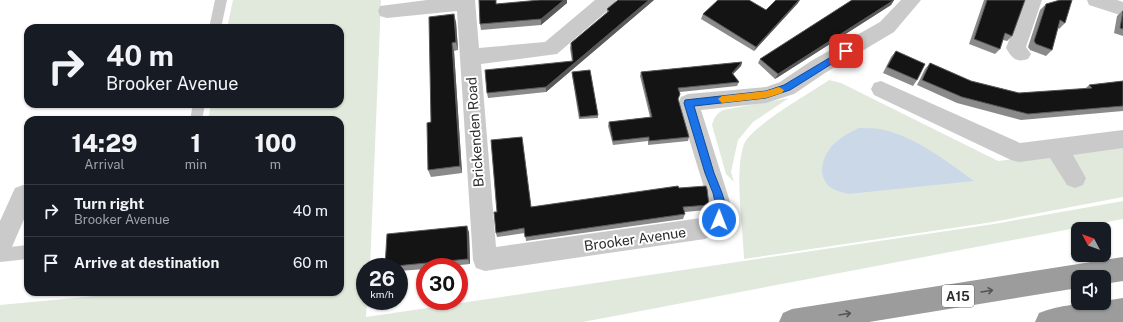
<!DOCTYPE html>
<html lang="en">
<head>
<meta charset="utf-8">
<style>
  body { margin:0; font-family:"Public Sans",sans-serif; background:#242831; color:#f1f3f6; height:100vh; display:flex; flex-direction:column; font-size:15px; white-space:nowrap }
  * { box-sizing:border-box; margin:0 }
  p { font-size:13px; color:#9ea1a6 }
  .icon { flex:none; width:22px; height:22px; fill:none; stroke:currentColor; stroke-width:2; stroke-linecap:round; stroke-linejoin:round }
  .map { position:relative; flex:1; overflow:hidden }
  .details { position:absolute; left:24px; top:116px; width:320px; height:180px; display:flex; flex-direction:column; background:#171b24; border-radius:12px; box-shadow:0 1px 3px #0004 }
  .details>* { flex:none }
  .guide { position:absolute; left:24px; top:24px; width:320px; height:84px; border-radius:12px; box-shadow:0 1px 3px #0004; background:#171b24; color:#f1f3f6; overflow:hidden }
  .needle { width:26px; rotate:311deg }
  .fabs { position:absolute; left:1071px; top:222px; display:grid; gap:8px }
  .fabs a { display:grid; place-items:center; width:40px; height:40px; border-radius:8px; background:#171b24; box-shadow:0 1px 3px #0004; font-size:20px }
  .speed { position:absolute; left:356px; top:258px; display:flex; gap:8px; font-size:20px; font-weight:700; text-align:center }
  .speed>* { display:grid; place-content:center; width:52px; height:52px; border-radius:50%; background:#171b24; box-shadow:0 1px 3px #0004; line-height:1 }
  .speed small { font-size:10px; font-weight:400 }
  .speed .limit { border:6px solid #d22; background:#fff; color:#111 }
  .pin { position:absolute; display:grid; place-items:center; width:34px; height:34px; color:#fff; margin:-17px; border-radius:8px; box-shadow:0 2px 6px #0006 }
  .me { position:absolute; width:44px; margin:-22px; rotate:1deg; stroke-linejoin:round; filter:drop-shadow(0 0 3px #0008) }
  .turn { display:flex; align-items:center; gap:14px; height:84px; padding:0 16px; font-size:18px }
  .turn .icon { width:52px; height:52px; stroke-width:2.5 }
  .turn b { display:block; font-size:28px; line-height:34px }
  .eta { display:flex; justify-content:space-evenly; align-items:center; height:68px; text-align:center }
  .eta b { font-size:24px; font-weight:800; line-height:28px }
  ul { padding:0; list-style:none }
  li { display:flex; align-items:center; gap:12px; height:52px; padding:0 16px; border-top:1px solid #363941 }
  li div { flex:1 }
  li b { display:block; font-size:15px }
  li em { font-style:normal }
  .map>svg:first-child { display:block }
</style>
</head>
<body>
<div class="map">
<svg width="1123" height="322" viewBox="0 0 1123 322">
  <rect width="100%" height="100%" fill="#fff"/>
  <path fill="#e1e9dd" d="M233 0H381L370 267H365V301H367L366 317 994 224 1123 201V219L583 322H0V305L138 292H340V120H208L211 104H340V28H227Z
    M829 80 841 83 998 161 1123 145V197L993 222 744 259C743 227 734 172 744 144 751 126 812 92 829 80Z
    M789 98 753 122 738 140 731 172 734 182 726 174 712 125C714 118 716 114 723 110Z"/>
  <path fill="#cbd8e7" d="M859 128C866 128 874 128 880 129 915 136 946 161 974 181L848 194C843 192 835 191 830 187 826 184 822 176 822 171 823 148 840 137 859 128Z"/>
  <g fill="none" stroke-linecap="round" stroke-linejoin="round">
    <path fill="#cacaca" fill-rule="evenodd" d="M215 0H227L221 28H209Z
      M193 104H205L202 120H190Z
      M28 245V259L0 262V248Z"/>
    <path fill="#cacaca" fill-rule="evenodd" d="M427 0H475L479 48 545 42 595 0H616L614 5 557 54 481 64 496 247 701 218 708 214 706 194 678 103 681 97 688 94 766 87 780 82 811 61 880 22 901 0H921L894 32 825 73 794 94 766 103 701 110 731 205V220L727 228 705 239 485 271 476 268 473 260 457 11 387 18 380 16 378 11 380 6Z
      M1024 0H1042L1026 47 1031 54 1028 59C1016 63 1012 58 1006 48Z
      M1087 0H1117L1123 2V16L1089 5Z
      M881 81 1020 143 1123 130V148L1073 155 1086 178 1083 185 1075 188 1067 185 1050 158 1019 162 1011 160 874 95 871 89 874 83Z
      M23 185 28 187V210L8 256 0 259V221L15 188Z"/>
    <path fill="#9c9c9c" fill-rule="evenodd" d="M1123 257V281L1104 284V277H1078V288L869 322H779L783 313 792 309Z
      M1123 298V322H1035L1039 313C1059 305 1083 303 1104 303V301Z"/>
  </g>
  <path fill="#8a8a8a" d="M540 0H567V3L541 25 481 30 480 24 496 4Z
    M654 0 546 92 488 98 487 93 572 62 570 48 571 43 607 13V9Z
    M894 0 891 5 775 79 758 63 760 59Z
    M984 0H1025L1012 36 1007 41 1003 40 1000 49 995 54 969 44Z
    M798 3 754 51 701 19 703 14 766 10Z
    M1046 4 1065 23 1059 29 1058 28 1052 50 1046 56 1030 50 1028 47 1040 10Z
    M1123 10V36L1114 33 1117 16Z
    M456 22 458 50 454 51 462 173 431 177 428 170 431 122Z
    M896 51 917 80 913 86 883 73 891 57Z
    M742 62 741 66 733 74 739 82 737 86 680 92 678 100 689 137 688 141 648 145V141L613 145 608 126 609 122 650 117 640 76 641 72Z
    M930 63 971 81 1019 93 1085 89 1089 85 1123 81V111L1021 120 957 103 917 85 925 69Z
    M572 72 598 115V118L579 119 572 75Z
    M679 188 709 205 706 210 685 212V214L683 219 526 241 525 233 497 237 496 233 531 207Z
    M469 232 470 264 441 267H425V269L399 271V267H385Z"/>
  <path fill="#5a5a5a" d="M564 0H567V3L541 25V19Z
    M649 0H654L546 92V87Z
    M799 0H800L798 3 754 51 756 47Z
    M894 0 891 5 775 79 778 74Z
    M454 14 456 22 458 50 456 42Z
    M452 43 454 51 462 173 460 166Z
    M742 62 741 66 730 77 732 73Z
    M467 226 469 232 470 264 468 259Z"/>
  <path fill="#141414" stroke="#5a5a5a" d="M479 0H496V4L540 0H564L541 19 480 24Z
    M618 0H649L546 87 487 93 485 70 573 61 571 43 609 11 607 9Z
    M718 0H749L766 10 776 0H799L756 47 703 14Z
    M852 0H894L778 74 760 59Z
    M987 0H1025L1012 36 1005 33 1000 49 974 39Z
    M1060 0H1072L1065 23 1060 20 1052 50 1036 44 1034 41 1046 4Z
    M1123 11V29L1120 28Z
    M454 14 456 42 452 43 460 166 428 170 427 123 431 122 429 17Z
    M896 51 925 64 917 80 887 67Z
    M742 62 732 73 739 82 678 88 680 94 678 99 689 137 649 141V137L613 141 609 122 652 117 641 72Z
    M930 63 971 81 1019 93 1092 88 1089 85 1123 81V106L1028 114 962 97 922 80Z
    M590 70 598 115 580 117 572 72Z
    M522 137 531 207 678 186 679 188 706 186 707 189 709 205 683 207 685 214 525 237 524 228 496 233 494 212H497L491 140Z
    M467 226 468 259 385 267 387 234Z"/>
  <defs><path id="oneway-shaft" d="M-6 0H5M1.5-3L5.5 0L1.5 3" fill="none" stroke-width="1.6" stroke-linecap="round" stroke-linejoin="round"/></defs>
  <g stroke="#545454">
    <use href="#oneway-shaft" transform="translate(987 291) rotate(-9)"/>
    <use href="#oneway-shaft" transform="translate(845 314) rotate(-9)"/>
  </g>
  <path fill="#1a73e8" stroke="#114b97" d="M846 48 849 49V53L790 90 766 98 694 106 714 173 722 193 726 206 722 223H716L714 220 716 206 713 193 705 173 684 103 685 100 766 91 784 85Z"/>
  <path fill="#f59e0b" d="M779 87 784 90 782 93 766 98 722 103 718 99 722 96 766 91Z"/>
  <g text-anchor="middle" stroke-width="4" stroke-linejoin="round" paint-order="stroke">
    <rect fill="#fff" stroke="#6c6c6c" stroke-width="1" x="942" y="285" width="32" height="22" rx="3"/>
    <g font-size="13" font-weight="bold" fill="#2d2d2d">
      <text x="958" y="301">A15</text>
    </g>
    <g font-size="14" fill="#2d2d2d" stroke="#fff">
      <text transform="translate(475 132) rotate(-94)" y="5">Brickenden Road</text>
      <text transform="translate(635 239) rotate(-8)" y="5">Brooker Avenue</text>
    </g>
  </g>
</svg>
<div class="fabs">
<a><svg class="needle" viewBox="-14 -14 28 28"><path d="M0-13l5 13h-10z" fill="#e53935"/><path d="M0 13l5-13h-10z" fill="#9ea1a6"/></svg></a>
<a><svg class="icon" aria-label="sound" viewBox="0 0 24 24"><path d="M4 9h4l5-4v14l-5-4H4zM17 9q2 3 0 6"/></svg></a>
</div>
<div class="speed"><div>26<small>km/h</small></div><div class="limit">30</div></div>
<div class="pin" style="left:846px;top:51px;background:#d93025"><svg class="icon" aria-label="arrive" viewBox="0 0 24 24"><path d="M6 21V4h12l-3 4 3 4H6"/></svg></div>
<svg class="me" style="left:719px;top:220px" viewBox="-20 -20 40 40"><circle r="17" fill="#1a73e8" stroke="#fff" stroke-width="3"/><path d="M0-11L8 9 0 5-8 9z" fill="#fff"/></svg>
<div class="guide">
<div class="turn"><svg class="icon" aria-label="right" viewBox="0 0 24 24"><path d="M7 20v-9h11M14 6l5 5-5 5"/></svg><div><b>40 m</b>Brooker Avenue</div></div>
</div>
<section class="details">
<div class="eta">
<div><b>14:29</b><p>Arrival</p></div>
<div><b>1</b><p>min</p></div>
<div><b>100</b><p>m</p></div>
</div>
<ul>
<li><svg class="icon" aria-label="right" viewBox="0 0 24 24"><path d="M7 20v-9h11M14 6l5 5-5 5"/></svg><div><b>Turn right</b><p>Brooker Avenue</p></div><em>40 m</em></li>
<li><svg class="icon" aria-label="arrive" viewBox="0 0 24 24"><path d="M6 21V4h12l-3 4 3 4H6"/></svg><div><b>Arrive at destination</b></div><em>60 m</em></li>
</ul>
</section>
</div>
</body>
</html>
